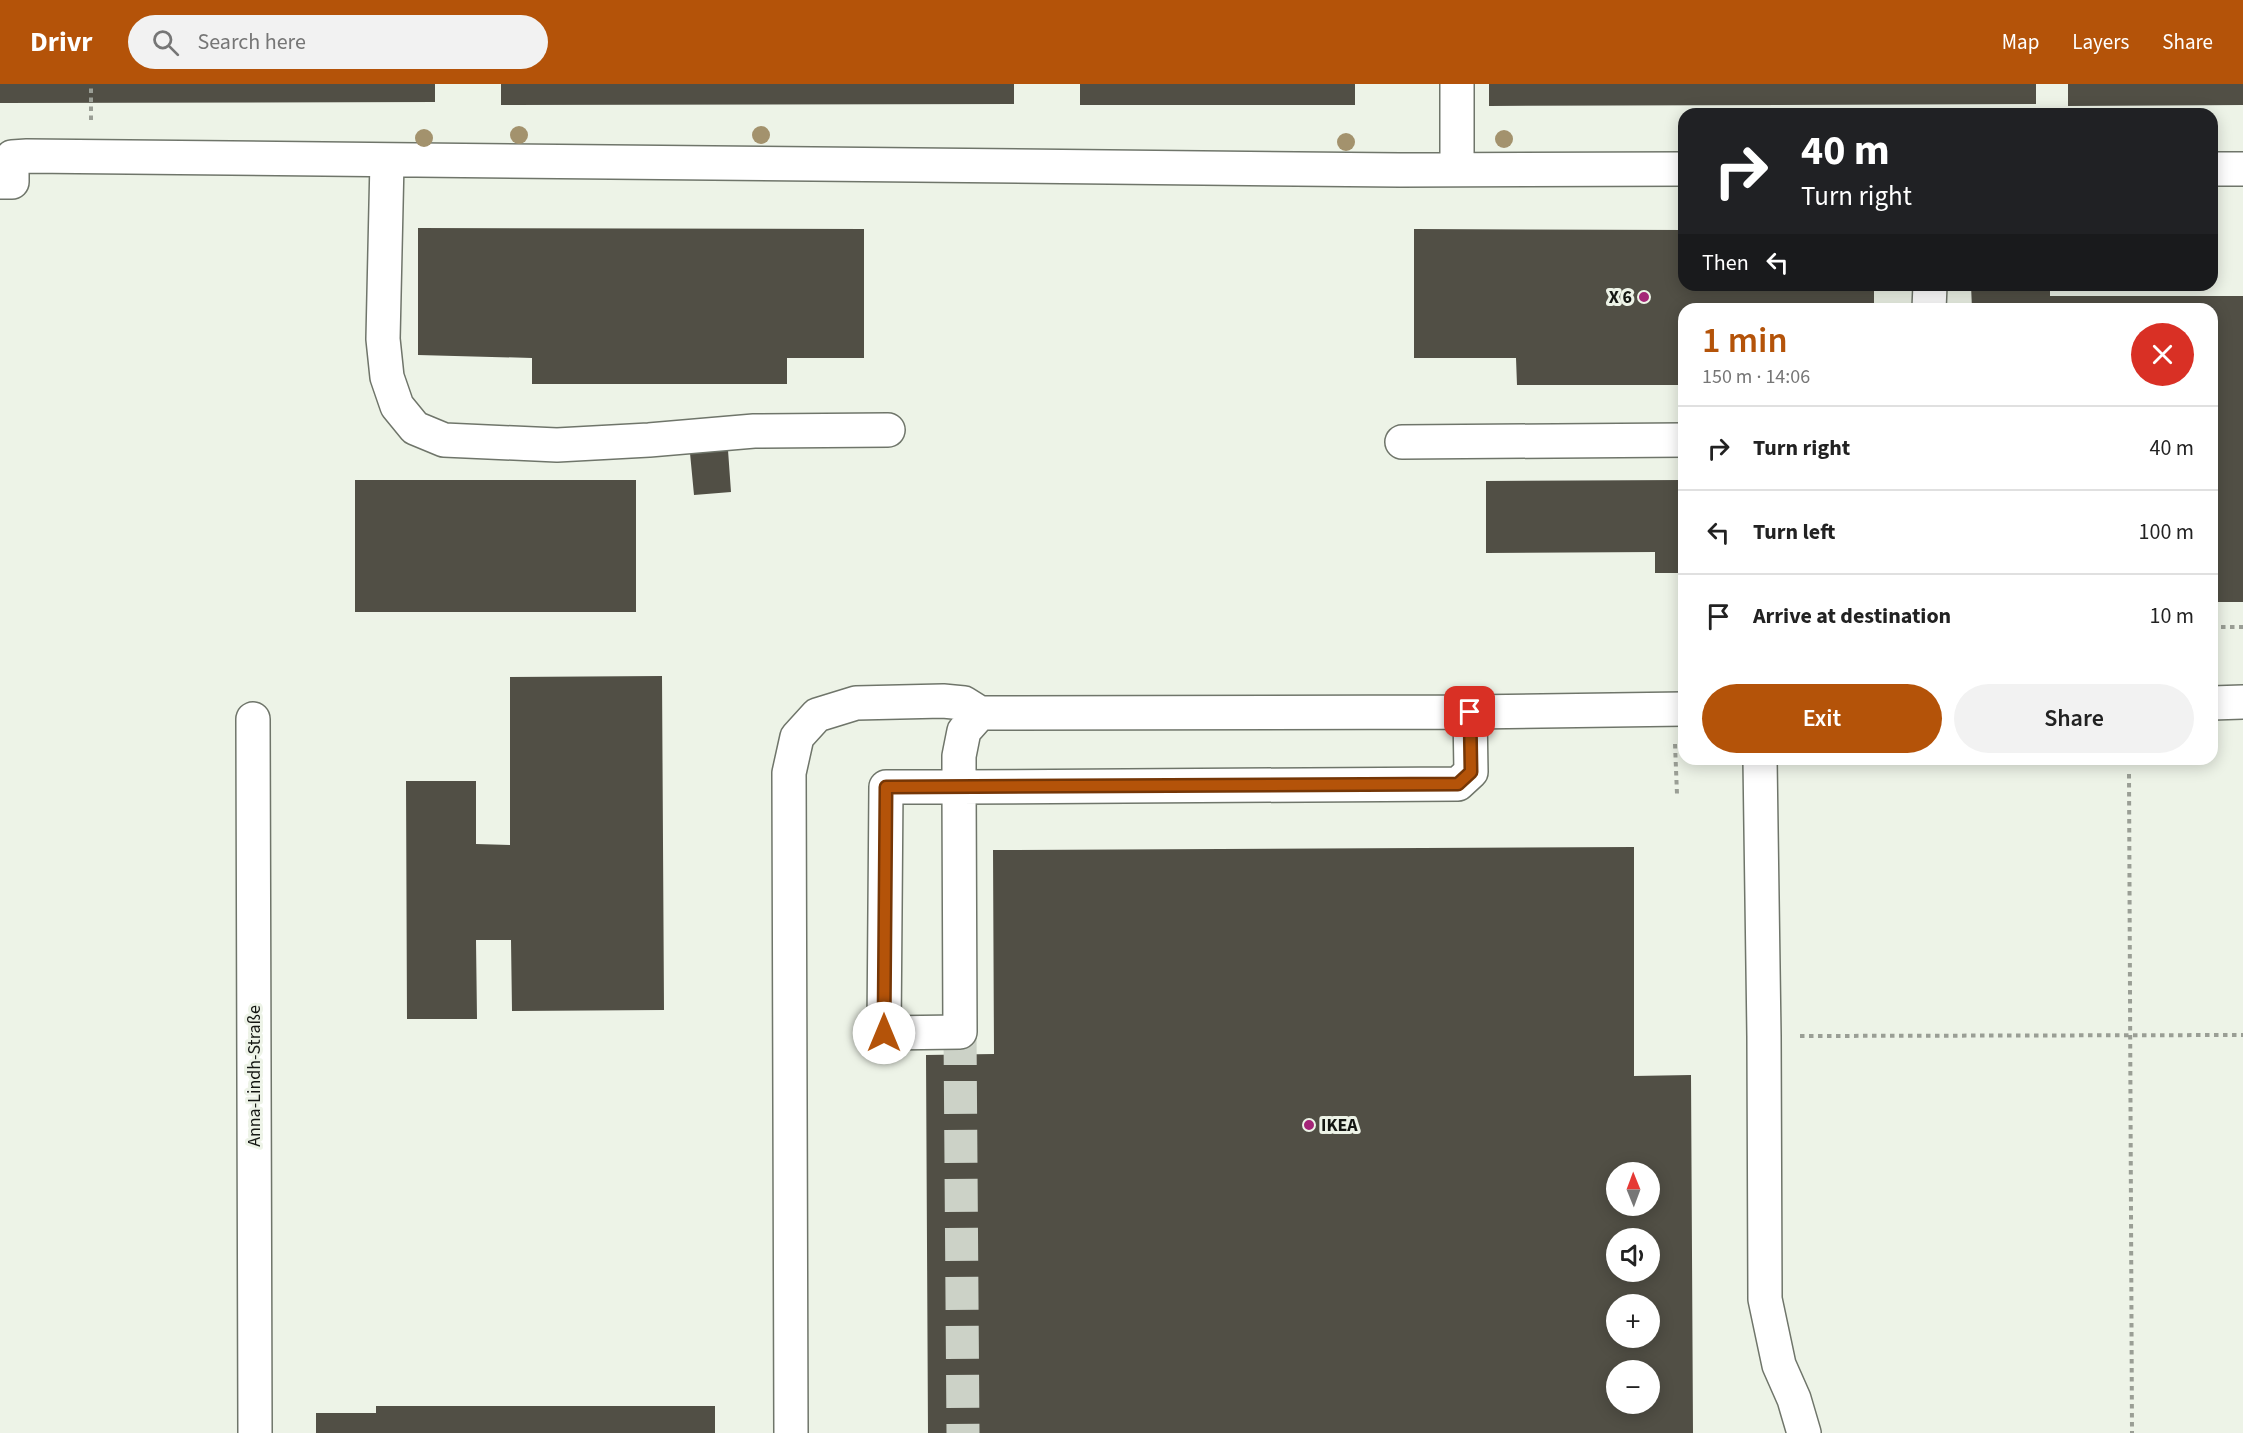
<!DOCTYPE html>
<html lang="en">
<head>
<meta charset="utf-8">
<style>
  body { margin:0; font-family:"Source Sans 3",sans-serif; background:#f2f2f2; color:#222; height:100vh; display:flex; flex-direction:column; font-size:22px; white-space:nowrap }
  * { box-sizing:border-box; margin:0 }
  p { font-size:20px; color:#767676 }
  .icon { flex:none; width:33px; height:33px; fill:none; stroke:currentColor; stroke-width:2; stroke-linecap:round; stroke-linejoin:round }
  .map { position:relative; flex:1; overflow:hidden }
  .details { position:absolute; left:1678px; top:219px; width:540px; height:462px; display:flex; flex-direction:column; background:#fff; border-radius:18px; box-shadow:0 3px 15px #0003 }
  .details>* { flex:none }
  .hud { position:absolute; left:1678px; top:24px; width:540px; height:183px; border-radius:18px; box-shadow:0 3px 15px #0003; background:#202124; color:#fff; overflow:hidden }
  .needle { width:39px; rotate:359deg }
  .tools { position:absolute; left:1606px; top:1078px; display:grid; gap:12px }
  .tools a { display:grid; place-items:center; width:54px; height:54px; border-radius:50%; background:#fff; box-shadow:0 3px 15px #0003; font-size:30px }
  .pin { position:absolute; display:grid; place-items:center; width:51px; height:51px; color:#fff; margin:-26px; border-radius:12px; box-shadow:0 3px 9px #0006 }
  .me { position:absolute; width:66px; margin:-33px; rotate:0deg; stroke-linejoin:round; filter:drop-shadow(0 0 4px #0008) }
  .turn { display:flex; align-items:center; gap:21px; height:126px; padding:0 24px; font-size:27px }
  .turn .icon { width:78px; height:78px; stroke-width:2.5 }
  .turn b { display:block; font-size:42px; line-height:51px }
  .then { display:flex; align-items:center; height:57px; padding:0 24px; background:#0003; gap:12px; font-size:22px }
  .round { display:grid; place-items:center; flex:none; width:63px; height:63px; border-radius:32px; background:#f2f2f2 }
  .head { display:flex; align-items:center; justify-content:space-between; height:102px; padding:0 24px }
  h1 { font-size:36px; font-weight:600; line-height:45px; color:#b45309 }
  .primary-button { display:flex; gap:12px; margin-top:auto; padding:12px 24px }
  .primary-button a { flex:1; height:69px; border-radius:36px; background:#b45309; color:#fff; font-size:24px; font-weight:600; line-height:69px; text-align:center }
  .primary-button a+a { background:#f2f2f2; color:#222 }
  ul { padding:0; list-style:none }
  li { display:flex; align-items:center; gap:18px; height:84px; padding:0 24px; border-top:2px solid #e0e0e0 }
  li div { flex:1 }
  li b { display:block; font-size:22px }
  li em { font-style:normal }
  header { display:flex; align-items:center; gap:36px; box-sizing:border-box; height:84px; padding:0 30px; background:#b45309; color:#fff }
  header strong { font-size:28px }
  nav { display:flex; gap:33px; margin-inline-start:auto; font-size:21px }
  .search { width:420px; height:54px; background:#f2f2f2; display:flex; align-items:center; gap:15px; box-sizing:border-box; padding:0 21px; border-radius:33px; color:#767676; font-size:22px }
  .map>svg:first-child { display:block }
</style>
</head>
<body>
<header>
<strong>Drivr</strong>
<div class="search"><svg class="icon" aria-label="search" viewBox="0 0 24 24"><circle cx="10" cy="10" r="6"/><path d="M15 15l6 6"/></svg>Search here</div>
<nav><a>Map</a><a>Layers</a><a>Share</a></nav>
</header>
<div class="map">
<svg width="2243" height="1349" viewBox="0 0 2243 1349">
  <rect width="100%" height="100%" fill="#edf3e7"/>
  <path fill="#514f45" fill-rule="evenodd" d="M0 0H435V18L0 19Z
    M501 0H1014V20L501 21Z
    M1080 0H1355V21H1080Z
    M1489 0H2036V20L1489 22Z
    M2068 0H2243V21L2068 22Z
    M418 144 864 145V274H787V300H532V274L418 271Z
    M1414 145 1684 146V201H1874V225H1684V301H1517L1516 274H1414Z
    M1971 201H2050V212H2243V518H2212V225H1972Z
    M728 366 731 408 694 411 690 369Z
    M355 396H636V528H355Z
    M1684 396V489H1655V468L1486 469V397Z
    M662 592 664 926 512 927 511 856H476L477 935H407L406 697H476V760L510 761V593Z
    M1634 763V992L1691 991 1693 1349H928L926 971 994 970 993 766ZM1617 1089H1650V1122H1617ZM1617 1155H1650V1188H1617ZM1617 1221H1650V1254H1617ZM1617 1287H1650V1320H1617Z
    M376 1322H715V1349H316V1329H376Z"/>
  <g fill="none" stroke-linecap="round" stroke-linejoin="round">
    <path stroke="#ccd2c7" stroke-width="33" stroke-dasharray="33 16" stroke-linecap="butt" d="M960 948 963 1349"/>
    <defs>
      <path id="minor" d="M387 77 383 255 387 293 397 322 415 344 444 356 557 361 649 356 754 347 888 346
        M1457 85V0
        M2212 85H2243
        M0 98H12V73L27 72 1400 86 1684 85
        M1929 225 1930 201
        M1402 358 1684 356
        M2212 619 2243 618
        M980 629 964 647 959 672V703L960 948 884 949 886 703H959L1458 700 1471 688 1470 628
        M253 635 255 1349
        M1760 675 1764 952 1765 1215 1779 1281 1794 1315 1804 1349
        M791 1349 789 689 797 653 817 631 856 619 943 617 964 619 980 629 1470 628 1684 625"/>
    </defs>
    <use href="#minor" stroke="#6f756a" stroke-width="36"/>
    <path stroke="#9a9e95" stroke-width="4" stroke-dasharray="4.5 4.5" stroke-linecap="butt" d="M91 36V0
      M2212 543H2243
      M1675 660 1677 710
      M2129 690 2132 1349
      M1800 952 2243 951"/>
    <use href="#minor" stroke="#fff" stroke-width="33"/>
  </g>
  <g fill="#a3926d">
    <circle cx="519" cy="51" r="9"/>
    <circle cx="761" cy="51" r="9"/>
    <circle cx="424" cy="54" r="9"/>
    <circle cx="1504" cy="55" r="9"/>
    <circle cx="1346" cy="58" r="9"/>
  </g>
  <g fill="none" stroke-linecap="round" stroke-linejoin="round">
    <defs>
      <path id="route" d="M884 949 886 703 1458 700 1471 688 1470 628"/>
    </defs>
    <use href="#route" stroke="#753606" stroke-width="15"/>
    <use href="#route" stroke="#b45309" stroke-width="10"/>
  </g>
  <g fill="#a42577" stroke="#edf3e7" stroke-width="2">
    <circle cx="1644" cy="213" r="6"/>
    <circle cx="1309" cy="1041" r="6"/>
  </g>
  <g text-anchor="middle" stroke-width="6" stroke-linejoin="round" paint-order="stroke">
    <g font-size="18" font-weight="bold" fill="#141612" stroke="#edf3e7" text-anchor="end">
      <text x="1632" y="219">X 6</text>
      <text x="1321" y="1047" text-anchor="start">IKEA</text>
    </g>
    <g font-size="18" fill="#141612" stroke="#edf3e7">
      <text transform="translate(254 992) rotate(-90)" y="6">Anna-Lindh-Straße</text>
    </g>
  </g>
</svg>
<div class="tools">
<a><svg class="needle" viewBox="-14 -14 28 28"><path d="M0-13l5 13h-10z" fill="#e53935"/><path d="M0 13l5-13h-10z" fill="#767676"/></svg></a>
<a><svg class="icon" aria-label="sound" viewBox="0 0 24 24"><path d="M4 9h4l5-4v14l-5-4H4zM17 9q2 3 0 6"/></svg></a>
<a>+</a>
<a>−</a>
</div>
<div class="pin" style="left:1470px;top:628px;background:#d93025"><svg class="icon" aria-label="arrive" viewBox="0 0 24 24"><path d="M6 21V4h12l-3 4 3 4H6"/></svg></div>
<svg class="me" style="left:884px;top:949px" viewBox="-20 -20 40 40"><circle r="19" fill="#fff"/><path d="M0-13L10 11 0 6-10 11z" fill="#b45309"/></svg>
<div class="hud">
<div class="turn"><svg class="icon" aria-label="right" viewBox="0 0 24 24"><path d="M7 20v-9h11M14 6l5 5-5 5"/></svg><div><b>40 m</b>Turn right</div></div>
<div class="then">Then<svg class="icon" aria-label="left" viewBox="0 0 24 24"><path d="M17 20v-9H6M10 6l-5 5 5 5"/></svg></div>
</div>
<section class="details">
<div class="head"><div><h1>1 min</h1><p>150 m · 14:06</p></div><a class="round" style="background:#d93025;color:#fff"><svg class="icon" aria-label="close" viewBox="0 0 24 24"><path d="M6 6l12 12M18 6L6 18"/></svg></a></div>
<ul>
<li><svg class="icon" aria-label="right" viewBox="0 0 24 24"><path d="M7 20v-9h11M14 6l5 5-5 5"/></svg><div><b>Turn right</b></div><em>40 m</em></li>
<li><svg class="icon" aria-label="left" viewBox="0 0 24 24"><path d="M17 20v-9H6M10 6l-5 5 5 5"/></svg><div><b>Turn left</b></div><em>100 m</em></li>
<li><svg class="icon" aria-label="arrive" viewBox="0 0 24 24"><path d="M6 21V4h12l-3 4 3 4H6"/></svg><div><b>Arrive at destination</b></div><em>10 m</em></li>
</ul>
<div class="primary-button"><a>Exit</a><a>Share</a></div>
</section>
</div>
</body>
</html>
